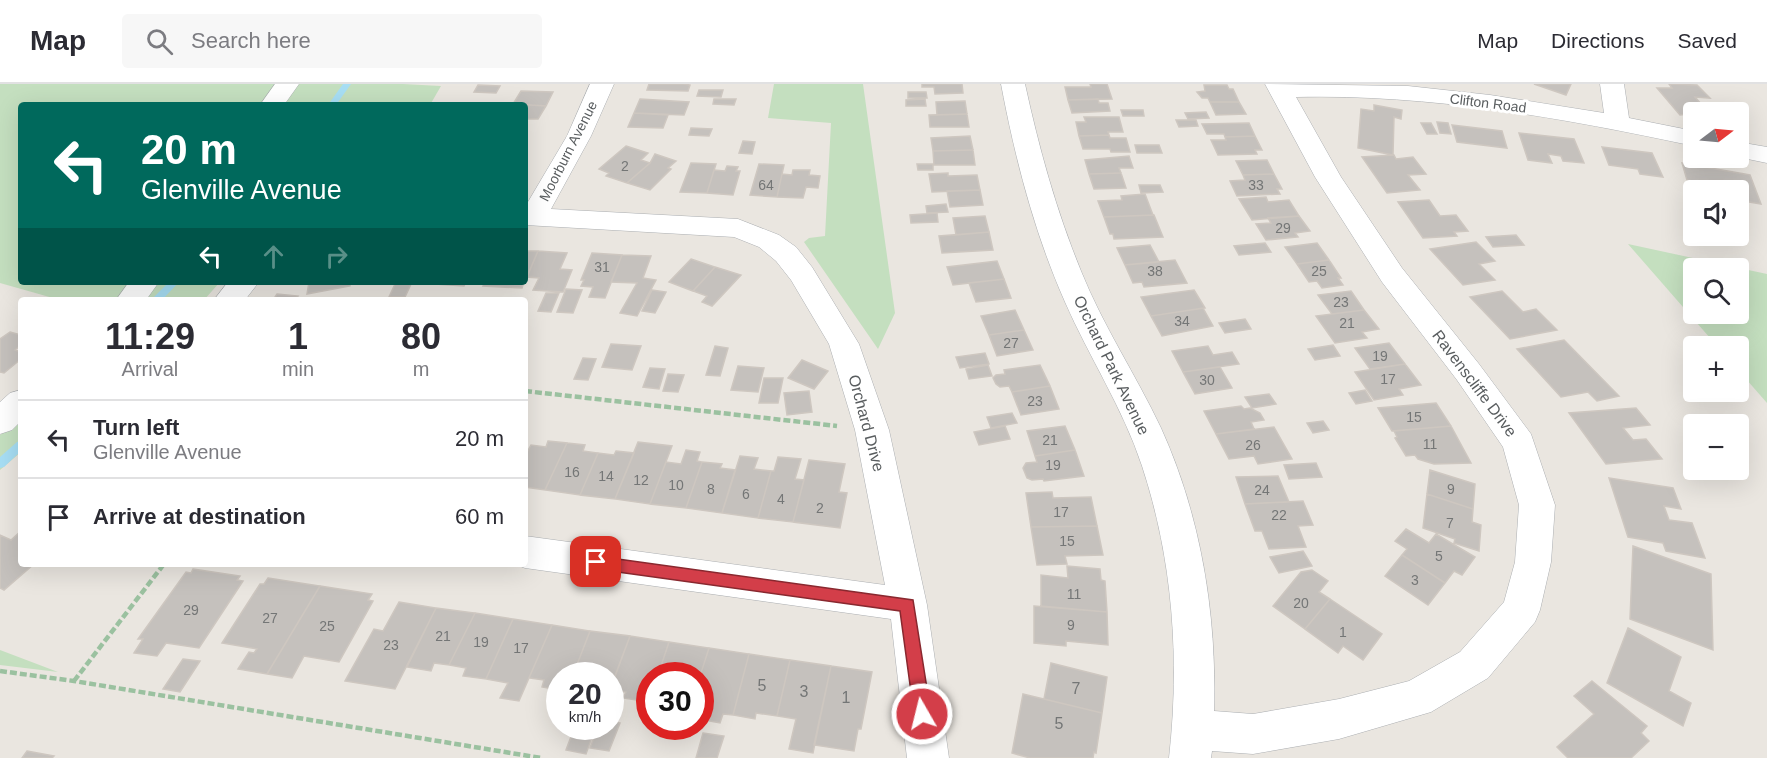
<!DOCTYPE html>
<html lang="en">
<head>
<meta charset="utf-8">
<style>
  body { margin:0; font-family:Helvetica,sans-serif; background:#f7f7f7; color:#2b2b33; height:100vh; display:flex; flex-direction:column; font-size:22px; white-space:nowrap }
  * { box-sizing:border-box; margin:0 }
  p { font-size:20px; color:#7c7c81 }
  .icon { flex:none; width:33px; height:33px; fill:none; stroke:currentColor; stroke-width:2; stroke-linecap:round; stroke-linejoin:round }
  .map { position:relative; flex:1; overflow:hidden }
  .details { position:absolute; left:18px; top:213px; width:510px; height:270px; display:flex; flex-direction:column; background:#fff; border-radius:6px; box-shadow:0 6px 24px #0002 }
  .details>* { flex:none }
  .guide { position:absolute; left:18px; top:18px; width:510px; height:183px; border-radius:6px; box-shadow:0 6px 24px #0002; background:#00695c; color:#fff; overflow:hidden }
  .needle { width:39px; rotate:74deg }
  .controls { position:absolute; left:1683px; top:18px; display:grid; gap:12px }
  .controls a { display:grid; place-items:center; width:66px; height:66px; border-radius:6px; background:#fff; box-shadow:0 6px 24px #0002; font-size:30px }
  .speed { position:absolute; left:546px; top:578px; display:flex; gap:12px; font-size:30px; font-weight:700; text-align:center }
  .speed>* { display:grid; place-content:center; width:78px; height:78px; border-radius:50%; background:#fff; box-shadow:0 6px 24px #0002; line-height:1 }
  .speed small { font-size:15px; font-weight:400 }
  .speed .limit { border:9px solid #d22; background:#fff; color:#111 }
  .pin { position:absolute; display:grid; place-items:center; width:51px; height:51px; color:#fff; margin:-26px; border-radius:12px; box-shadow:0 3px 9px #0006 }
  .me { position:absolute; width:66px; margin:-33px; rotate:352deg; stroke-linejoin:round; filter:drop-shadow(0 0 4px #0008) }
  .turn { display:flex; align-items:center; gap:21px; height:126px; padding:0 24px; font-size:27px }
  .turn .icon { width:78px; height:78px; stroke-width:2.5 }
  .turn b { display:block; font-size:42px; line-height:51px }
  .lanes { display:flex; align-items:center; height:57px; padding:0 24px; background:#0003; justify-content:center; gap:30px; direction:ltr }
  .lanes .off { opacity:.35 }
  .eta { display:flex; justify-content:space-evenly; align-items:center; height:102px; text-align:center }
  .eta b { font-size:36px; font-weight:700; line-height:42px }
  ul { padding:0; list-style:none }
  li { display:flex; align-items:center; gap:18px; height:78px; padding:0 24px; border-top:2px solid #e1e1e2 }
  li div { flex:1 }
  li b { display:block; font-size:22px }
  li em { font-style:normal }
  header { display:flex; align-items:center; gap:36px; box-sizing:border-box; height:84px; padding:0 30px; background:#fff; border-bottom:2px solid #e1e1e2 }
  header strong { font-size:28px }
  nav { display:flex; gap:33px; margin-inline-start:auto; font-size:21px }
  .search { width:420px; height:54px; background:#f7f7f7; display:flex; align-items:center; gap:15px; box-sizing:border-box; padding:0 21px; border-radius:6px; color:#7c7c81; font-size:22px }
  .map>svg:first-child { display:block }
</style>
</head>
<body>
<header>
<strong>Map</strong>
<div class="search"><svg class="icon" aria-label="search" viewBox="0 0 24 24"><circle cx="10" cy="10" r="6"/><path d="M15 15l6 6"/></svg>Search here</div>
<nav><a>Map</a><a>Directions</a><a>Saved</a></nav>
</header>
<div class="map">
<svg width="1767" height="674" viewBox="0 0 1767 674">
  <rect width="100%" height="100%" fill="#eae6e0"/>
  <path fill="#c4dfbf" fill-rule="evenodd" d="M0 0H403L441 2 430 21H21V198H220L204 216H60L0 199Z
    M774 0H863L895 229 878 265 804 158 809 154 825 152 831 39 768 34Z
    M1628 160 1767 190V319L1739 287 1738 262H1717ZM1694 184H1738V230H1694Z
    M21 332V368L0 386V351Z
    M0 566 58 588 0 581Z"/>
  <g fill="none" stroke-linecap="round" stroke-linejoin="round">
    <path fill="#a7def4" fill-rule="evenodd" d="M343 0H351L336 21H328Z
      M169 198H179L162 216H151Z
      M21 357V367L4 383 0 384V373L17 358Z"/>
  </g>
  <path fill="#c5c1bd" stroke="#cec7c0" stroke-width="1.5" d="M649 0H683L690 1 688 7 647 6Z
    M922 0H962L963 9 935 10 934 3H922Z
    M1090 0H1107L1112 15 1068 16 1065 3H1091Z
    M1534 0H1571L1566 11Z
    M1669 0 1697 1 1710 14 1695 13 1708 28 1680 31 1657 4H1672Z
    M478 1 500 2 496 9 474 8Z
    M1204 1H1227L1229 5H1233L1239 18H1210L1208 14H1202L1197 8 1205 7Z
    M699 6H723L721 13 697 12Z
    M521 7 553 8 546 22 513 20Z
    M908 8H926L927 14H908Z
    M640 15 689 18 684 31 634 29Z
    M714 15H736L734 21 713 20Z
    M925 15 926 22H906V16Z
    M1098 15 1099 19H1108L1110 27 1072 29 1068 16Z
    M965 17 967 30 937 31 936 18Z
    M1210 18H1239L1246 30 1216 31Z
    M513 20 546 22 538 35H525V21Z
    M1374 21 1402 26 1401 35 1394 33 1393 71 1358 64 1361 25 1374 27Z
    M1121 26H1143L1144 32H1123Z
    M1206 28 1209 34 1188 35 1185 29Z
    M634 29 668 31 663 44 628 43Z
    M967 30 969 43H930L929 31Z
    M1084 33H1119L1123 48H1108L1109 51 1079 52 1076 38H1086Z
    M1176 36H1196L1198 42 1179 43Z
    M1437 38 1448 39 1451 50 1440 49Z
    M1249 39 1255 52 1225 53 1224 50H1207L1202 40Z
    M1421 39H1431L1437 50H1427Z
    M1452 41 1502 47 1507 64 1457 58Z
    M691 44 712 45 709 52 689 51Z
    M1519 49 1574 55 1584 79 1563 77 1561 72 1548 70 1552 79 1528 76Z
    M1109 51 1110 54H1126L1130 68H1111L1110 65H1083L1079 52Z
    M970 52 973 66 933 67 931 54Z
    M1255 52 1262 66H1255L1257 70 1218 71 1211 56H1226L1225 53Z
    M743 57 755 58 752 70 739 69Z
    M1135 61H1159L1162 69H1137Z
    M626 62 648 69 641 76 650 79 627 99 606 92 609 89 599 85Z
    M1602 63 1652 69 1663 93 1640 90 1638 85 1609 81Z
    M973 66 975 81H934L933 67Z
    M655 70 676 77 668 84 671 85 650 106 627 99 650 79Z
    M1394 71 1396 75 1413 73 1426 90 1408 91 1420 106 1387 109 1362 73Z
    M1129 72 1133 84H1119L1121 89 1089 90 1085 76Z
    M1267 76 1274 90 1243 91 1236 77Z
    M691 79 716 80 707 109 680 108Z
    M1682 79 1750 91 1761 120 1738 116V106H1711L1709 100 1687 96Z
    M759 80 784 81 777 113 750 111Z
    M917 80H933V86H918Z
    M727 82 738 83 736 87H740L733 111 707 109 714 86 725 87Z
    M793 86H810L809 91 820 92 818 104 806 103 803 114 777 113 782 90 792 91Z
    M948 89V92L977 91 980 106 932 108 929 90Z
    M1121 89 1126 104 1094 105 1089 90Z
    M1274 90 1282 105H1277L1280 110 1237 112 1230 97 1245 96 1243 91Z
    M1139 101H1160L1163 108 1141 109Z
    M980 106 983 121 950 123 947 107Z
    M1145 110 1153 131 1104 133 1098 117 1122 116 1121 112Z
    M1266 113 1268 118 1289 116 1299 132 1252 136 1239 115Z
    M1429 116 1440 132 1456 131 1468 147 1454 148 1457 152 1423 154 1398 118Z
    M946 120 948 128 927 129 926 122Z
    M937 129 938 138 911 139 910 131Z
    M1154 131 1163 153 1114 155 1113 150H1110L1104 133Z
    M985 132 989 148 956 151 953 134Z
    M1299 132 1310 147 1295 149 1298 153 1266 156 1256 140 1271 139 1268 134Z
    M989 148 993 166 942 169 939 152Z
    M1516 151 1524 161 1493 163 1486 153Z
    M1476 158 1495 177 1479 180 1495 196 1463 201 1430 165Z
    M1265 159 1271 168 1239 171 1234 162Z
    M1317 159 1329 176 1297 180 1285 163Z
    M1150 161 1159 178 1125 181 1117 164Z
    M525 167H538L525 197Z
    M538 167 567 169 560 185 572 186 563 208 533 206 539 194 527 193Z
    M592 169 622 171 605 214 589 213 593 203 581 202 584 196H581Z
    M622 171 651 172 643 194 656 196 637 232 620 229 637 199 611 198Z
    M691 175 715 183 693 207 669 198Z
    M1175 176 1187 199 1144 203 1142 198 1133 199 1125 181Z
    M1329 176 1341 194H1338L1343 201 1322 204 1317 197 1309 198 1297 180Z
    M997 177 1004 195 953 201 947 183Z
    M715 183 741 191 712 222 702 218 707 212 693 207Z
    M1004 195 1011 214 976 218 969 199Z
    M309 198H350V202L307 210Z
    M396 198H412L405 213H389Z
    M438 198H466L464 202 436 200Z
    M485 198H524L522 204 483 202Z
    M566 205 582 206 573 229 557 228Z
    M652 206 666 208 655 229 642 227Z
    M1194 206 1205 224 1151 232 1141 213Z
    M1351 207 1364 226 1332 230 1318 211Z
    M1502 207 1523 228 1536 225 1557 246 1510 255 1470 213Z
    M546 209H559L551 228 538 227Z
    M277 210 298 212 295 216H273Z
    M1203 224 1213 242 1162 252 1151 232Z
    M1015 226 1024 246 989 251 981 232Z
    M1364 226 1379 245 1362 248 1367 254 1335 259 1316 232Z
    M1245 235 1251 245 1225 249 1219 239Z
    M1024 246 1033 266 997 272 989 251Z
    M10 248 21 251 19 261H21L15 266 21 268V275L4 289 0 288V255Z
    M1564 256 1619 312 1597 317 1588 308 1561 313 1517 265Z
    M1389 259 1405 280 1370 285 1355 264Z
    M611 260 641 262 632 286 602 283Z
    M1333 261 1340 272 1315 276 1308 265Z
    M715 262 728 264 720 292 706 291Z
    M1208 262 1213 271 1232 268 1239 280 1183 288 1172 267Z
    M985 269 989 280 960 284 956 273Z
    M583 274 596 275 588 296 574 295Z
    M802 276 828 287 814 305 788 294Z
    M1405 280 1421 301 1399 305 1403 311 1374 316 1355 288Z
    M988 281 992 292 969 295 966 285Z
    M1040 281 1050 302 1012 308 1009 302 1000 303 996 300 993 294 996 291 1005 290 1004 286Z
    M738 282 764 284 758 308 731 306Z
    M1220 283 1232 304 1195 310 1183 288Z
    M650 284 665 285 659 305 643 303Z
    M668 290 684 291 678 308 663 307Z
    M764 294H783L778 319H759Z
    M1050 302 1059 325 1021 331 1012 308Z
    M1365 306 1372 317 1356 320 1349 309Z
    M809 307 812 328 787 331 784 309Z
    M1269 310 1276 320 1252 324 1245 313Z
    M1436 319 1451 342 1392 347 1378 324Z
    M1241 322 1244 325 1250 324 1260 329 1264 336 1251 338 1254 345 1216 350 1204 327Z
    M1636 324 1650 341 1623 344 1633 356 1646 355 1662 375 1606 380 1569 329Z
    M1012 329 1017 339 991 344 987 333Z
    M1323 337 1329 346 1313 349 1307 339Z
    M1005 342 1010 355 979 361 974 348Z
    M1065 342 1075 366 1035 372 1027 347Z
    M1451 342 1471 379 1434 380 1418 375 1415 371 1406 372 1395 354 1397 353 1394 347Z
    M1274 343 1292 375 1258 380 1254 372 1229 375 1216 350Z
    M548 357 567 359 545 406 525 403V372L531 361 546 363Z
    M638 358 672 362 650 420 615 415Z
    M567 359 585 361 583 367 598 369 580 411 545 406Z
    M686 366 700 368 697 377 702 378 686 424 650 420 666 378 681 380Z
    M1075 366 1084 392 1044 397 1043 395 1032 396 1027 394 1023 384 1026 379 1037 378 1035 372Z
    M616 367 634 369 615 415 580 411 598 369 614 371Z
    M740 372 758 374 754 385 771 387 758 434 722 429Z
    M778 373 801 375 795 395 804 396 793 438 758 434 771 387H774Z
    M809 376 845 380 839 408 847 409 840 444 793 438Z
    M702 378 722 380 720 384 735 386 722 429 686 424Z
    M1316 379 1322 393 1289 395 1284 381Z
    M1430 386 1475 400 1473 425 1427 410Z
    M1278 392 1289 418 1245 420 1236 393Z
    M1609 394 1673 404 1681 425 1664 422 1669 436 1692 439 1705 474 1666 467 1663 459 1628 453Z
    M1052 408 1053 414 1091 413 1097 442 1031 443 1026 409Z
    M1427 410 1473 425 1472 438 1481 441 1479 467 1454 459 1455 455 1423 444Z
    M1303 417 1313 441 1298 442 1306 463 1269 465 1262 447H1255L1245 420Z
    M1097 442 1103 471 1065 472 1067 480 1037 481 1031 443Z
    M1406 445 1429 459 1436 450 1475 473 1462 491 1454 487 1445 499 1402 471 1407 465 1395 457Z
    M21 447V480H34L4 506 0 504V451L11 456Z
    M1633 462 1711 490 1713 566 1630 535Z
    M1303 467 1312 482 1279 489 1270 473Z
    M1402 471 1445 499 1428 521 1385 492Z
    M1067 482 1100 485 1101 496 1105 497 1107 528 1041 522V491L1068 494Z
    M193 485 240 492 237 496 243 497 199 564 166 559 157 572 134 569 143 555H138L186 488 191 489Z
    M1312 486 1328 497 1319 508 1330 515 1305 545 1273 522 1301 488Z
    M268 494 320 502 267 590 238 585 249 568 254 569 257 565 222 559 260 500H264Z
    M320 502 372 510 368 516 373 517 339 578 304 572 292 594 267 590Z
    M1330 515 1382 550 1363 576 1343 562 1338 569 1305 545Z
    M399 518 436 524 395 605 345 597 374 545 383 547Z
    M1034 522 1107 528 1108 561 1066 557V562L1034 559Z
    M436 524 475 529 449 581 434 579 431 587 407 583Z
    M475 529 513 535 486 595 463 592 466 584 449 581Z
    M513 535 552 541 519 617 500 614 508 599 486 595Z
    M552 541 590 547 573 591H560V606L542 603 544 596 529 594Z
    M1628 544 1681 573 1669 607 1691 619 1683 642 1607 599Z
    M590 547 630 552 610 605V591H573Z
    M630 552 669 558 658 591H650L649 618 623 614 626 608 610 606Z
    M669 558 709 564 700 592 658 591Z
    M709 564 749 570 733 631 723 630 720 639 704 636 708 621 700 620V592Z
    M749 570 790 576 777 632 756 629 755 635 733 631Z
    M183 575 200 577 180 608 163 605Z
    M790 576 831 582 813 669 789 665 796 635 777 632Z
    M1051 579 1107 593 1102 629 1044 615Z
    M831 582 872 588 861 645H858L854 667 814 661Z
    M1592 597 1647 642 1641 649 1649 657 1631 674H1568L1557 663 1594 630 1574 612Z
    M1023 610 1102 629 1096 669 1094 668 1093 674H1030L1012 669Z
    M610 637 620 639 609 667 590 664 598 642H610Z
    M575 642H596L586 670 566 666Z
    M703 649 724 652 717 674H696Z
    M27 667 54 672 52 674H22Z"/>
  <g fill="none" stroke-linecap="round" stroke-linejoin="round">
    <defs>
      <path id="minor" d="M275 0H299L284 21H260Z
        M590 0H614L591 52 551 125 738 135 779 151 796 163 812 183 859 260 889 346 927 521 949 674H907L891 535 525 484 515 480H525V452L885 501 855 346 829 260 791 196 776 177 759 163 734 153 525 141V123L567 52Z
        M1001 0H1025C1039 64 1056 126 1081 187 1103 242 1136 291 1161 344 1201 432 1217 531 1214 627L1253 630 1339 615 1409 597 1460 568 1504 518 1515 478 1519 421 1503 363 1457 296 1382 198 1315 93 1265 0 1408 2 1490 11 1604 29 1600 0H1624L1629 34 1694 47V62C1563 34 1430 10 1296 13L1341 93 1402 184 1479 280 1531 350 1555 421 1551 478 1540 526 1535 538 1488 594 1431 628 1339 655 1253 670 1212 667 1211 674H1169C1180 576 1173 476 1142 382 1123 324 1089 273 1065 218 1034 148 1015 74 1001 0Z
        M1738 58 1767 63V79L1738 73Z
        M129 198H159L146 216H116Z
        M228 198H259L245 216H214Z
        M21 306V337L12 346 0 350V318L10 309Z"/>
    </defs>
    <use href="#minor" stroke="#acafb2" stroke-width="1"/>
    <path stroke="#9bc1a0" stroke-width="4.5" stroke-dasharray="7 3" stroke-linecap="butt" d="M525 307 837 342
      M0 587 74 597 541 674
      M74 597 164 480"/>
    <use href="#minor" fill="#fff" fill-rule="evenodd"/>
  </g>
  <path fill="#d33e49" stroke="#89282f" stroke-width="1.5" d="M596 472 913 516 931 630 928 636 922 638 916 636 914 630 900 527 596 485 590 483 588 478 590 474Z"/>
  <g text-anchor="middle" stroke-width="6" stroke-linejoin="round" paint-order="stroke">
    <g font-size="14" fill="#595d5f" stroke="#fff">
      <text transform="translate(1488 19) rotate(7)" y="5">Clifton Road</text>
      <text transform="translate(568 67) rotate(-63)" y="5">Moorburn Avenue</text>
    </g>
    <g font-size="14" fill="#747676">
      <text x="625" y="87">2</text>
      <text x="766" y="106">64</text>
      <text x="1256" y="106">33</text>
      <text x="1283" y="149">29</text>
      <text x="602" y="188">31</text>
      <text x="1155" y="192">38</text>
      <text x="1319" y="192">25</text>
      <text x="1341" y="223">23</text>
      <text x="1182" y="242">34</text>
      <text x="1347" y="244">21</text>
      <text x="1011" y="264">27</text>
      <text x="1380" y="277">19</text>
      <text x="1388" y="300">17</text>
      <text x="1207" y="301">30</text>
      <text x="1035" y="322">23</text>
      <text x="1414" y="338">15</text>
      <text x="1050" y="361">21</text>
      <text x="1430" y="365">11</text>
      <text x="1253" y="366">26</text>
      <text x="1053" y="386">19</text>
      <text x="572" y="393">16</text>
      <text x="606" y="397">14</text>
      <text x="641" y="401">12</text>
      <text x="676" y="406">10</text>
      <text x="711" y="410">8</text>
      <text x="1451" y="410">9</text>
      <text x="1262" y="411">24</text>
      <text x="746" y="415">6</text>
      <text x="781" y="420">4</text>
      <text x="820" y="429">2</text>
      <text x="1061" y="433">17</text>
      <text x="1279" y="436">22</text>
      <text x="1450" y="444">7</text>
      <text x="1067" y="462">15</text>
      <text x="1439" y="477">5</text>
      <text x="1415" y="501">3</text>
      <text x="1074" y="515">11</text>
      <text x="1301" y="524">20</text>
      <text x="191" y="531">29</text>
      <text x="270" y="539">27</text>
      <text x="1071" y="546">9</text>
      <text x="327" y="547">25</text>
      <text x="1343" y="553">1</text>
      <text x="443" y="557">21</text>
      <text x="481" y="563">19</text>
      <text x="391" y="566">23</text>
      <text x="521" y="569">17</text>
    </g>
    <g font-size="16" fill="#595d5f" stroke="#fff">
      <text transform="translate(1112 281) rotate(64)" y="6">Orchard Park Avenue</text>
      <text transform="translate(1475 299) rotate(53)" y="6">Ravenscliffe Drive</text>
      <text transform="translate(867 339) rotate(75)" y="6">Orchard Drive</text>
    </g>
    <g font-size="16" fill="#747676">
      <text x="762" y="607">5</text>
      <text x="1076" y="610">7</text>
      <text x="804" y="613">3</text>
      <text x="846" y="619">1</text>
      <text x="1059" y="645">5</text>
    </g>
  </g>
</svg>
<div class="controls">
<a><svg class="needle" viewBox="-14 -14 28 28"><path d="M0-13l5 13h-10z" fill="#e53935"/><path d="M0 13l5-13h-10z" fill="#7c7c81"/></svg></a>
<a><svg class="icon" aria-label="sound" viewBox="0 0 24 24"><path d="M4 9h4l5-4v14l-5-4H4zM17 9q2 3 0 6"/></svg></a>
<a><svg class="icon" aria-label="search" viewBox="0 0 24 24"><circle cx="10" cy="10" r="6"/><path d="M15 15l6 6"/></svg></a>
<a>+</a>
<a>−</a>
</div>
<div class="speed"><div>20<small>km/h</small></div><div class="limit">30</div></div>
<div class="pin" style="left:596px;top:478px;background:#d93025"><svg class="icon" aria-label="arrive" viewBox="0 0 24 24"><path d="M6 21V4h12l-3 4 3 4H6"/></svg></div>
<svg class="me" style="left:922px;top:630px" viewBox="-20 -20 40 40"><circle r="17" fill="#d33e49" stroke="#fff" stroke-width="3"/><path d="M0-11L8 9 0 5-8 9z" fill="#fff"/></svg>
<div class="guide">
<div class="turn"><svg class="icon" aria-label="left" viewBox="0 0 24 24"><path d="M17 20v-9H6M10 6l-5 5 5 5"/></svg><div><b>20 m</b>Glenville Avenue</div></div>
<div class="lanes"><svg class="icon" aria-label="left" viewBox="0 0 24 24"><path d="M17 20v-9H6M10 6l-5 5 5 5"/></svg><svg class="icon off" aria-label="ahead" viewBox="0 0 24 24"><path d="M12 20V5M6 11l6-6 6 6"/></svg><svg class="icon off" aria-label="right" viewBox="0 0 24 24"><path d="M7 20v-9h11M14 6l5 5-5 5"/></svg></div>
</div>
<section class="details">
<div class="eta">
<div><b>11:29</b><p>Arrival</p></div>
<div><b>1</b><p>min</p></div>
<div><b>80</b><p>m</p></div>
</div>
<ul>
<li><svg class="icon" aria-label="left" viewBox="0 0 24 24"><path d="M17 20v-9H6M10 6l-5 5 5 5"/></svg><div><b>Turn left</b><p>Glenville Avenue</p></div><em>20 m</em></li>
<li><svg class="icon" aria-label="arrive" viewBox="0 0 24 24"><path d="M6 21V4h12l-3 4 3 4H6"/></svg><div><b>Arrive at destination</b></div><em>60 m</em></li>
</ul>
</section>
</div>
</body>
</html>
